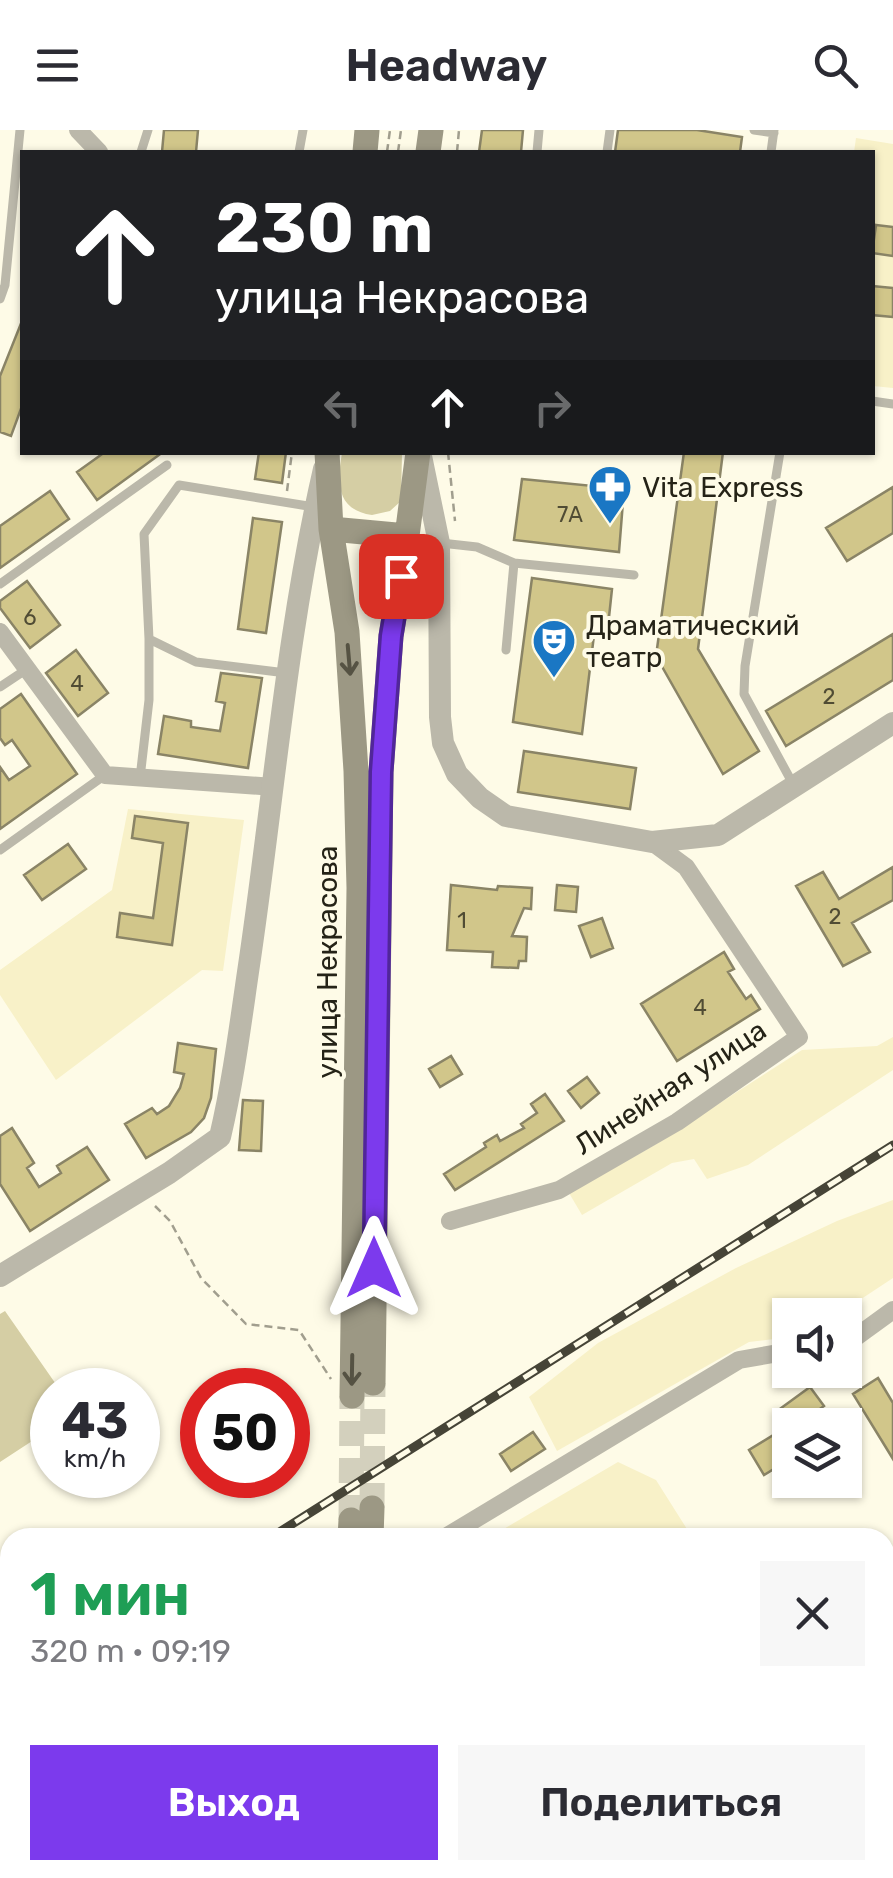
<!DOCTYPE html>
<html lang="ru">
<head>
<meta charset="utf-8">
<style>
  body { margin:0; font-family:Rubik,sans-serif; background:#f7f7f7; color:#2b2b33; height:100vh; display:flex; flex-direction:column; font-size:38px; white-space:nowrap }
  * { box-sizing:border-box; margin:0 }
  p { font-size:32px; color:#7c7c81 }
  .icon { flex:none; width:55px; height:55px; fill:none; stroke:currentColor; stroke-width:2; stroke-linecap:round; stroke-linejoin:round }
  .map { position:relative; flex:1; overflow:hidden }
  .sheet { position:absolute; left:0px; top:1398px; width:895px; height:352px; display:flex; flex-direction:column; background:#fff; border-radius:30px 30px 0 0; box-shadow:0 2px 8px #0004 }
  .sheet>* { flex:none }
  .guide { position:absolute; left:20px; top:20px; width:855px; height:305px; border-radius:0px; box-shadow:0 2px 8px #0004; background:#202124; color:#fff; overflow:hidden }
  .controls { position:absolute; left:772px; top:1168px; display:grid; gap:20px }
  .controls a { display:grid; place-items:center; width:90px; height:90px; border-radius:0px; background:#fff; box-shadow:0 2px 8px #0004; font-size:50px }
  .speed { position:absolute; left:30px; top:1238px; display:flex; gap:20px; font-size:50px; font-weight:700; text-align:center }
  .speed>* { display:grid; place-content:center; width:130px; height:130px; border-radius:50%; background:#fff; box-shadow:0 2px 8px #0004; line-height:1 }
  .speed small { font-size:25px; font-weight:400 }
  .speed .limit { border:15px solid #d22; background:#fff; color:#111 }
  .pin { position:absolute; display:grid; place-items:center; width:85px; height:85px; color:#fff; margin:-42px; border-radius:20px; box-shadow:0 5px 15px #0006 }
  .me { position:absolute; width:110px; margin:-55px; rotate:0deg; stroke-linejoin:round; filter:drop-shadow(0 0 8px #0008) }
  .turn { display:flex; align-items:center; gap:35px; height:210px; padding:0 30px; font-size:45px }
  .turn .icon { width:130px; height:130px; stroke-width:2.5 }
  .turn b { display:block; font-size:70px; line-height:85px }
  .lanes { display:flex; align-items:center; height:95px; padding:0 30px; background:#0003; justify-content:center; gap:50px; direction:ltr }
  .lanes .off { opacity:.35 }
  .round { display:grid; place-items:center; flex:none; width:105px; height:105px; border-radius:0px; background:#f7f7f7 }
  .summary { display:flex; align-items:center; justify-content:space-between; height:170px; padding:0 30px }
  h1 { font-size:60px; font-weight:600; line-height:75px; color:#1e9e55 }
  .action { display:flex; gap:20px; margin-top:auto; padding:20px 30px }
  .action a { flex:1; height:115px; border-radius:0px; background:#7c3aed; color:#fff; font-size:40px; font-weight:600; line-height:115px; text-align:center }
  .action a+a { background:#f7f7f7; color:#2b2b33 }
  header { display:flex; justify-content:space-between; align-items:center; height:130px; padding:0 30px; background:#fff; font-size:45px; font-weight:600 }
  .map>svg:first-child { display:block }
</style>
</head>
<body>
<header><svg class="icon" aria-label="menu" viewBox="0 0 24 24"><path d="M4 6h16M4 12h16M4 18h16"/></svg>Headway<svg class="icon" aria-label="search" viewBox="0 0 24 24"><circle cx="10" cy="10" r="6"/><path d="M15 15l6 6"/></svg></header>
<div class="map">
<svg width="893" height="1748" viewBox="0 0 893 1748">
  <rect width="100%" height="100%" fill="#fefbe7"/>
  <path fill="#f8f1c8" d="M856 8 893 14V258L873 256 872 22H854Z
    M128 679 244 690 223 841 202 840 56 950 0 865V840L112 760Z
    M893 907V940L748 1035 707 1049 694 1029 672 1033 582 1085 569 1063 653 1016 802 920 877 916Z
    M893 1070V1148L837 1185H790V1207L749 1212 557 1321 529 1267 598 1213 736 1138 837 1091Z
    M618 1332 656 1350 692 1407H490Z"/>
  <path fill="#d5cea4" d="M342 323H402L401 371 390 381 372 385C336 380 337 352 342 323Z
    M5 1181 60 1260H52V1298L0 1332V1184Z
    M267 1740H400L396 1748H271Z"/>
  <path fill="#d1c68a" stroke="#8a8466" stroke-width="2.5" d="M164 0H198L196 22H162Z
    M482 0H523L521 22H479Z
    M618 0H697L742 7 740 22H615Z
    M876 95 893 97V126L872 123Z
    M872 156 893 158V187L872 185Z
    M22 191V276L11 306 0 302V246Z
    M105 322H163L97 370 77 342Z
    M259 322H286L282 353 255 349Z
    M684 322H723L698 519 759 621 723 644 656 526Z
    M522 349 624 359 619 422 514 410Z
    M893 357V403L847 431 826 398Z
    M50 361 69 389 0 438V396Z
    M253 388 282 392 266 503 238 499Z
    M532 448 612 459 607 506 594 505 582 604 513 592Z
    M27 451 60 495 30 518 0 478V471Z
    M893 504V550L786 616 766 581Z
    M76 520 108 563 78 586 46 543Z
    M221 543 262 548 248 638 158 624 164 586 191 591V597L220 601 225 573 216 571Z
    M21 564 77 644 0 699V637L9 650 30 636 12 610 5 615 0 608V579Z
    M524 621 636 638 630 679 518 662Z
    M135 686 188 693 172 815 117 807 120 783 153 788 163 713 132 708Z
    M68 714 86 739 42 770 24 745Z
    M893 737V770L852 793 870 822 843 836 796 756 823 742 839 769Z
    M451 755 497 760 498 756 532 758 531 779 524 778 512 806 527 807 526 831H519L518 838 492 837 493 822 447 820Z
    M557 755 578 757 576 782 555 780Z
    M602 788 613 818 591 827 579 796Z
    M724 822 734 839 728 842 746 869 751 865 760 879 677 931 641 874Z
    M178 913 216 919 211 968 204 988 191 1002 146 1028 125 994 152 978 157 984 169 976 180 958 184 944 174 942Z
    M451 926 462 944 440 957 429 939Z
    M587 947 599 963 581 978 568 961Z
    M545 964 564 991 455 1060 444 1044 486 1017 484 1013 497 1005 500 1011 524 998 521 994 537 983 531 974Z
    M243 970 263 971 261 1021 239 1020Z
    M12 998 34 1033 27 1038 39 1057 61 1043 57 1036 87 1017 109 1050 30 1101 0 1054V1006Z
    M878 1248 893 1273V1329L853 1264Z
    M810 1257 824 1276 797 1295H790V1329L764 1345 749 1320 788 1296 777 1281Z
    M533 1302 545 1319 511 1341 500 1324Z"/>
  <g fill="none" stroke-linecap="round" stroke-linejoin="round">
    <path stroke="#d3d0bd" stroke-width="25" stroke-dasharray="25 12" stroke-linecap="butt" d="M372 1378 373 1253
      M351 1390 352 1266"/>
    <path stroke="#a19e8e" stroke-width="2.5" stroke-dasharray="8 5" stroke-linecap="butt" d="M387 22 390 0
      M398 22 401 0
      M457 22 459 0
      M448 322 455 391
      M287 361 292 322
      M155 1076 170 1091 201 1148 246 1194 299 1200 331 1249"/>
    <path stroke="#bbb8aa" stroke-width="9" d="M754 0 774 3
      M141 22 148 0
      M299 22 303 0
      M537 22 539 0
      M607 22 610 0
      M771 22 774 0
      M0 169 5 155 20 0
      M872 271 893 274
      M780 322 745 536 744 564 793 654
      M441 413 477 417 514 433 634 445
      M0 454 167 335
      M149 509 144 404 179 355 314 377
      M506 520 514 433
      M0 557 27 539
      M140 648 149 570V509L196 532 286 543
      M0 720 105 645
      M885 1525 893 1520
      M885 1597 893 1592
      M592 1740 597 1748
      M641 1748 654 1740"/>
    <path stroke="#bbb8aa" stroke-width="18" d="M78 0 99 22
      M0 502 105 645 274 657
      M450 1091 559 1060 677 992 799 907 686 737 652 712
      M845 1215 893 1180
      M444 1408 739 1230 790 1221
      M0 1685 10 1678"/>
    <path stroke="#bbb8aa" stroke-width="22" d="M421 326 439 413 440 587 443 613 457 644 480 668 506 686 652 712 718 705 893 593
      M0 1146 169 1043 220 1007C233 952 240 897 248 842 273 675 286 504 324 339
      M885 1466 893 1461"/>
    <path stroke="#9c9884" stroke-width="25" d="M365 22 367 0
      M428 22 431 0
      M327 322 331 399 407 406 418 322
      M331 399 347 502 356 641 359 758 352 1266
      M373 1253 381 642 391 506 407 406
      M350 1408 351 1390
      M371 1408 372 1378"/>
    <path stroke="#868168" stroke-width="28" d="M245 1740 249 1748
      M125 1748 134 1740
      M410 1748 414 1740"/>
    <defs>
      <path id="rail" d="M270 1408 893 1015
        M0 1577 10 1571"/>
    </defs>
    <use href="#rail" stroke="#464437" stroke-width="9"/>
    <use href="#rail" stroke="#fefbe7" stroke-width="5" stroke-dasharray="15" stroke-linecap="butt"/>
  </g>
  <defs><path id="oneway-shaft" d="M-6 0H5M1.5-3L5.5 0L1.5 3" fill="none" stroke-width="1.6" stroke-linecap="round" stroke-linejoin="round" transform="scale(2.5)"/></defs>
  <g stroke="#555243">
    <use href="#oneway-shaft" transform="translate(349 530) rotate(85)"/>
    <use href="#oneway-shaft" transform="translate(352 1240) rotate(91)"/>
  </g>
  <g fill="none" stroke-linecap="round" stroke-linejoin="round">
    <defs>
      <path id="route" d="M374 1138 381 642 391 506 401 446"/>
    </defs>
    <use href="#route" stroke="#51269a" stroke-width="25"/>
    <use href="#route" stroke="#7c3aed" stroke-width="18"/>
  </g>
  <defs>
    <symbol id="pharmacy-pin" viewBox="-11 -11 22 30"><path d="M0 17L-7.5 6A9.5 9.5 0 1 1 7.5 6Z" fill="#1a77c4" stroke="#fefbe7"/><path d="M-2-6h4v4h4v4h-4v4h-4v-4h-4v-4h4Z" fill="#fff"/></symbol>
    <symbol id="theatre-pin" viewBox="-11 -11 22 30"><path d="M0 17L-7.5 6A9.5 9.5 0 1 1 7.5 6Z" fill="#1a77c4" stroke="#fefbe7"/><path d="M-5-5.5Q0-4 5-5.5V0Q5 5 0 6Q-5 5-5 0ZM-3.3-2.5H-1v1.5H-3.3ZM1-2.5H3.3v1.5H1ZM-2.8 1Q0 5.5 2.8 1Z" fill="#fff"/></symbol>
  </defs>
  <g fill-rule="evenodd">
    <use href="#pharmacy-pin" x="585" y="332" width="50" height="68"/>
    <use href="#theatre-pin" x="529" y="486" width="50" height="68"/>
  </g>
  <g text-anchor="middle" stroke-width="8" stroke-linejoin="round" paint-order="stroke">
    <g font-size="22" fill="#504c34">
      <text x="570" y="392">7А</text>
      <text x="30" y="495">6</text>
      <text x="77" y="561">4</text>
      <text x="829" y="574">2</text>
      <text x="835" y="794">2</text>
      <text x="462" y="798">1</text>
      <text x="700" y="885">4</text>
    </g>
    <g font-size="28" fill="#252317" stroke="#fefbe7" text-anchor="start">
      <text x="642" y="367">Vita Express</text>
      <text x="586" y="505">Драматический<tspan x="586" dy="32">театр</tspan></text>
    </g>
    <g font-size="28" fill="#252317" stroke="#fefbe7">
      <text transform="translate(327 832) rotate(-90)" y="10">улица Некрасова</text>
      <text transform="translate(670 957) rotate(-33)" y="10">Линейная улица</text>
    </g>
  </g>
</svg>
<div class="controls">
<a><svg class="icon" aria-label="sound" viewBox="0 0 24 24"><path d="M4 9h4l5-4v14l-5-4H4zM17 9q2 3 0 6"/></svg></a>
<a><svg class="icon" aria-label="layers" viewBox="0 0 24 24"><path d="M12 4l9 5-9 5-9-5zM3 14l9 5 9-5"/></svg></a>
</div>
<div class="speed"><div>43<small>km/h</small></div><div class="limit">50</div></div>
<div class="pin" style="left:401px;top:446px;background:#d93025"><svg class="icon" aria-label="arrive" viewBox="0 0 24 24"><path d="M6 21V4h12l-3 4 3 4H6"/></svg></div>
<svg class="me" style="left:374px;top:1138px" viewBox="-20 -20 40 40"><path d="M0-17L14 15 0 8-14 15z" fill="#7c3aed" stroke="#fff" stroke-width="4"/></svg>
<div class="guide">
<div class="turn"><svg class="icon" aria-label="ahead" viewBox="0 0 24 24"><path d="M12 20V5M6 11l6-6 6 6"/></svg><div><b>230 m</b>улица Некрасова</div></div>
<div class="lanes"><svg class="icon off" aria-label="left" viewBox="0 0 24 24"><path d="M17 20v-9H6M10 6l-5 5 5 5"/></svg><svg class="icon" aria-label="ahead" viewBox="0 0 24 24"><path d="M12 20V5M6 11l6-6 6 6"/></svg><svg class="icon off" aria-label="right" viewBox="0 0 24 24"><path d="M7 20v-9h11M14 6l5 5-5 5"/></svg></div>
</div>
<section class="sheet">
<div class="summary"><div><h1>1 мин</h1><p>320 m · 09:19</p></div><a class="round"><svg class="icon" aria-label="close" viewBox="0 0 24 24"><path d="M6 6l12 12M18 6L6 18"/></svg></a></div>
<div class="action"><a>Выход</a><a>Поделиться</a></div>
</section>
</div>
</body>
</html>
